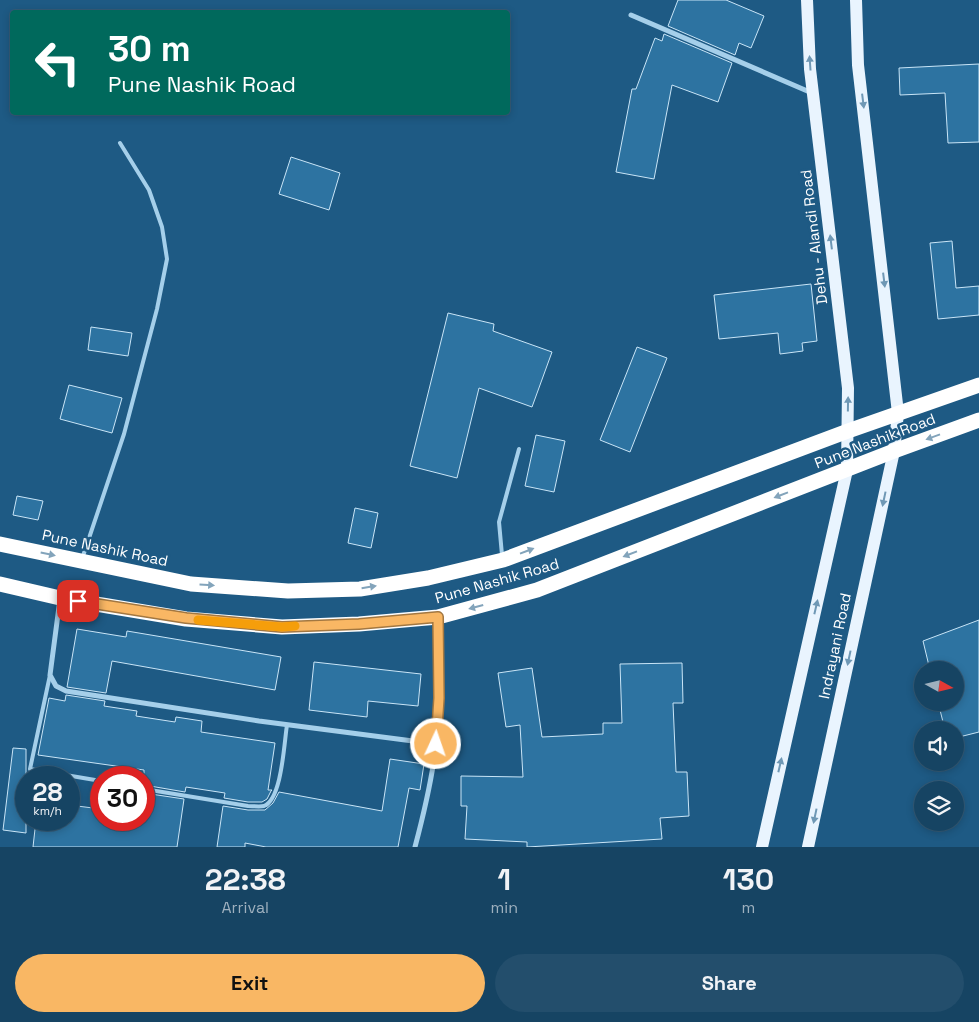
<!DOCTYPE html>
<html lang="en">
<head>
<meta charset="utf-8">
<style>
  body { margin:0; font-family:"Space Grotesk",sans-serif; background:#234e6c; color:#f1f3f6; height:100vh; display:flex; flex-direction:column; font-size:19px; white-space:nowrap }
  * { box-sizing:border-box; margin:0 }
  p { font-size:16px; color:#9eb0be }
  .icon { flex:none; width:28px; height:28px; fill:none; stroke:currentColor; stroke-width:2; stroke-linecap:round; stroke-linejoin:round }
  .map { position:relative; height:847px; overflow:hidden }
  .drawer { display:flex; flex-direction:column; background:#164463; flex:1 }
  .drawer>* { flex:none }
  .top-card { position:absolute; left:10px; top:10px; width:500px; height:105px; border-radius:5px; box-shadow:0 2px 8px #0003,0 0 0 1px #355c78; background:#00695c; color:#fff; overflow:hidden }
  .needle { width:32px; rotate:98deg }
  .buttons { position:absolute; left:914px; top:661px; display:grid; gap:10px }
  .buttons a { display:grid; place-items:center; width:50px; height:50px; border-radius:50%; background:#164463; box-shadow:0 2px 8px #0003,0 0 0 1px #355c78; font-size:25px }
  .speed { position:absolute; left:15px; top:766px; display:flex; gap:10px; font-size:25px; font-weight:700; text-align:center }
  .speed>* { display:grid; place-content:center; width:65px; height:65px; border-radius:50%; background:#164463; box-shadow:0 2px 8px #0003,0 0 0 1px #355c78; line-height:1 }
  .speed small { font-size:12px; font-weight:400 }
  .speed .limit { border:8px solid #d22; background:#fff; color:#111 }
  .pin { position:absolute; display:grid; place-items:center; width:42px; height:42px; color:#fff; margin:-21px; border-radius:10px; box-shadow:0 2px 8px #0006 }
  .me { position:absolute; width:55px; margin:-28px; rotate:3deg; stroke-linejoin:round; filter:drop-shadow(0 0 4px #0008) }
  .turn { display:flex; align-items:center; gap:18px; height:105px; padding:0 15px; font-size:22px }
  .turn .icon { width:65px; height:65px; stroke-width:2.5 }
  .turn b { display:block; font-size:35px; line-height:42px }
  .eta { display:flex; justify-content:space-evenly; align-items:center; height:85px; text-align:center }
  .eta b { font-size:30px; font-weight:700; line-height:35px }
  .action { display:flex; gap:10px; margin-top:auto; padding:10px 15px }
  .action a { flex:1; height:58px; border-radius:30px; background:#f9b764; color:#111; font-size:20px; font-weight:700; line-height:58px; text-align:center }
  .action a+a { background:#234e6c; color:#f1f3f6 }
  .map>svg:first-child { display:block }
</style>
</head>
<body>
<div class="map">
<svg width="979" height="847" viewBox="0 0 979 847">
  <rect width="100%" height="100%" fill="#1e5a84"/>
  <path fill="#2d73a1" stroke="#c9e5f7" d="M678 0H726L764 16 751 48 739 43 735 55 668 26Z
    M664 34 732 63 718 102 672 85 654 179 616 172 632 89H636L655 38 662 41Z
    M979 64V142L948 143 945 93 900 95 899 68Z
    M291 157 340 173 329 210 279 194Z
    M952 241 956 288 979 286V315L938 319 930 243Z
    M811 284 817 341 802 343 803 351 780 354 778 333 719 339 714 295Z
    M448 313 494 324 493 331 552 352 532 407 479 388 457 478 410 466Z
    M91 327 132 333 128 356 88 350Z
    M637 347 667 358 630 452 600 440Z
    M69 385 122 398 112 433 60 419Z
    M536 435 565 441 554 492 525 486Z
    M17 496 43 501 38 520 13 515Z
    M355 508 378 513 371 548 348 543Z
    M979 620V732L955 738V730H945L938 702H955V670H930L923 641Z
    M77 629 126 637 127 631 281 657 275 690 112 661 106 693 67 687Z
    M314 662 421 674 418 706 368 701 367 717 309 710Z
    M682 663 683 703H673L676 772H687L689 816 660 818 662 839 527 847V842L465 839 467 806H461V776L523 777 520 725 506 727 498 673 532 668 542 737 603 734V723H622L620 664Z
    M66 695 105 701 104 706 137 711 136 716 175 722 176 717 202 721 201 732 275 743 268 790H272L271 791 267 799 262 802H248L224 798 225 793 186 787 185 792 144 785V770L38 755 49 698 65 701Z
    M13 748 26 749V833L3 830Z
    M390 759 424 764 420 790 409 788 398 847H266L245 843V847H217L223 806 248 810H265L273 803 279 792 382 811Z
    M144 793 184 799 177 847H33L36 820H69V805L101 809V820H144Z"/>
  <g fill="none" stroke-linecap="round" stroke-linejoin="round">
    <path stroke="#a5cfea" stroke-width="4" d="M502 555 499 522 519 449
      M82 559 124 434 157 309 167 259 162 227 149 190 120 143
      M50 675 30 769 101 781
      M144 789 248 806C252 806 260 807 264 806 282 799 284 743 287 725"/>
    <path stroke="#a5cfea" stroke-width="5" d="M631 15 812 93
      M60 599 50 675 56 686 66 691 259 721 436 744
      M415 847C424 813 432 780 436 745 441 703 438 660 438 618"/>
    <path stroke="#e9f4fe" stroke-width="12" d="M762 847 847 470 848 388 810 69 807 0
      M808 847 894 451 898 413 858 65 856 0"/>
    <path stroke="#fff" stroke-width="15" d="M0 544 191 584 288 591 360 589 428 578 503 560 848 431 979 385
      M0 584 60 598 186 619 282 627 359 624 438 617 537 590 894 451 979 420"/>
  </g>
  <defs><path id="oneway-solid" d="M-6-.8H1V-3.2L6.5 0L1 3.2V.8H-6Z" transform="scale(1.25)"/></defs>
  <g fill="#6f98b5">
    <use href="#oneway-solid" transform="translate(810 63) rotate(-94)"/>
    <use href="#oneway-solid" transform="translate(863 101) rotate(83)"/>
    <use href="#oneway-solid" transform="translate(831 242) rotate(-97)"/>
    <use href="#oneway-solid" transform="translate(884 280) rotate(83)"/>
    <use href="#oneway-solid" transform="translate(848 404) rotate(-89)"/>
    <use href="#oneway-solid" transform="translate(884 499) rotate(102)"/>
    <use href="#oneway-solid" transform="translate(816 607) rotate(-77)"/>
    <use href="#oneway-solid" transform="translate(849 658) rotate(102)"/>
    <use href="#oneway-solid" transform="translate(780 765) rotate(-77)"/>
    <use href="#oneway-solid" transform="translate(815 816) rotate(102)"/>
  </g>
  <g fill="#83a4bb">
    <use href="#oneway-solid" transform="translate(933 437) rotate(160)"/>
    <use href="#oneway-solid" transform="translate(781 495) rotate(159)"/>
    <use href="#oneway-solid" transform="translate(527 551) rotate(-21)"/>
    <use href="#oneway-solid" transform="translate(48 554) rotate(12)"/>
    <use href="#oneway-solid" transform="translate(630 554) rotate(159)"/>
    <use href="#oneway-solid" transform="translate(207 585) rotate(4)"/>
    <use href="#oneway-solid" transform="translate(369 587) rotate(-9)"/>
    <use href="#oneway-solid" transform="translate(476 607) rotate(165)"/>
  </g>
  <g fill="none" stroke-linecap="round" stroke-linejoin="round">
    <defs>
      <path id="route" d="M78 601 186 618 282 627 359 624 438 617 439 698 436 744"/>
    </defs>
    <use href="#route" stroke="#a27741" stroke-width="12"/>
    <use href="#route" stroke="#f9b764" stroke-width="9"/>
    <path stroke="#f59e0b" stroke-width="9" d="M198 620 282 627 295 626"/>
  </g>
  <g text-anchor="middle" stroke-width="5" stroke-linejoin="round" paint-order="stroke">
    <g font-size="15" fill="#fff" stroke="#1e5a84">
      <text transform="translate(814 237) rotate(-97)" y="5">Dehu - Alandi Road</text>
      <text transform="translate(875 441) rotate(-21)" y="5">Pune Nashik Road</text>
      <text transform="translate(105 548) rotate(12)" y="5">Pune Nashik Road</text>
      <text transform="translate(497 581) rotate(-16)" y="5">Pune Nashik Road</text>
      <text transform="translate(835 646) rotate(-78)" y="5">Indrayani Road</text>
    </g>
  </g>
</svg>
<div class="buttons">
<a><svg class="needle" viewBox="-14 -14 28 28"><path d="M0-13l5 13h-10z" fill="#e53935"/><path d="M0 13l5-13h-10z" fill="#9eb0be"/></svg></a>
<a><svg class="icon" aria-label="sound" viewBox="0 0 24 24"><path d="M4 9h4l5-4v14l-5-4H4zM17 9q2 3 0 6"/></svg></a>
<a><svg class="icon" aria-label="layers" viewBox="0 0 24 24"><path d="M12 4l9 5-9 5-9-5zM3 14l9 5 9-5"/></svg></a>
</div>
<div class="speed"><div>28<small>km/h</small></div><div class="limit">30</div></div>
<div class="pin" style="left:78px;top:601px;background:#d93025"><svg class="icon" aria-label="arrive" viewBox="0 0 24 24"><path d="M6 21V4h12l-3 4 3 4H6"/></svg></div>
<svg class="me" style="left:436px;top:744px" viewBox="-20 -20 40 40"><circle r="17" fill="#f9b764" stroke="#fff" stroke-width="3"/><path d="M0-11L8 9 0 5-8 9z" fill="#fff"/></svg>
<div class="top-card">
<div class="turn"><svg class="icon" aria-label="left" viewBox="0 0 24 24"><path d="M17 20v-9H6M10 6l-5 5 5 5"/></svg><div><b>30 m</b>Pune Nashik Road</div></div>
</div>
</div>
<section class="drawer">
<div class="eta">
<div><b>22:38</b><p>Arrival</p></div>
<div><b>1</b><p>min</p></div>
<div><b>130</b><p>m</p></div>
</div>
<div class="action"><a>Exit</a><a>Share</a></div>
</section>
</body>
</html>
